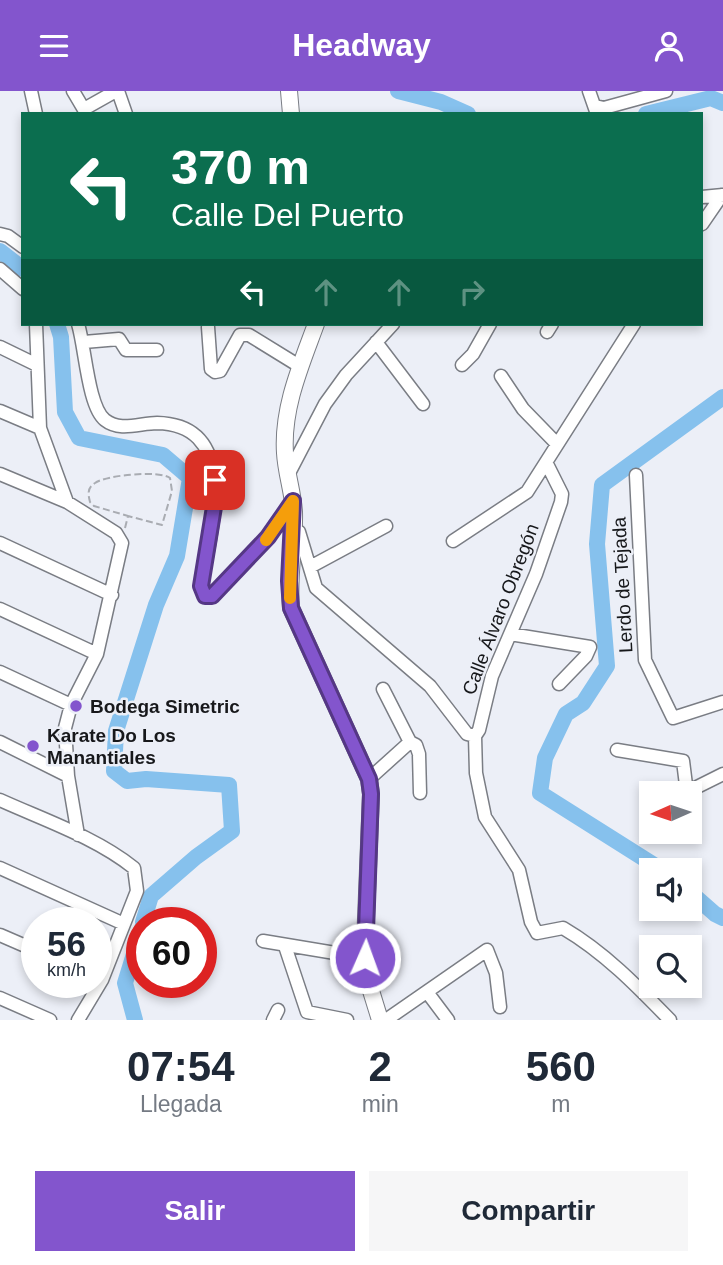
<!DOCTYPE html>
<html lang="es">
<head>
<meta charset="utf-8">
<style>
  body { margin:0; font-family:Arial,sans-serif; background:#f6f6f7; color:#1f2937; height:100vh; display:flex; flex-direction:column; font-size:26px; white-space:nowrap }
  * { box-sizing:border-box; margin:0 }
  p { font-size:23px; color:#747a83 }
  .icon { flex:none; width:38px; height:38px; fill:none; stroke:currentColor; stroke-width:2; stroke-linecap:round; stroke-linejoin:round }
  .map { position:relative; height:929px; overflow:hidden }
  .drawer { display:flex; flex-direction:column; background:#fff; flex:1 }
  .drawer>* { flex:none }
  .hud { position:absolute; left:21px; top:21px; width:682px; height:214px; border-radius:0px; box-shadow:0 4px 10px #0003; background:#0b6e4f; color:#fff; overflow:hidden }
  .needle { width:46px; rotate:267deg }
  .fabs { position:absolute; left:639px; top:690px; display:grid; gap:14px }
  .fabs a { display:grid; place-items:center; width:63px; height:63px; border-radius:0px; background:#fff; box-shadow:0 4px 10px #0003; font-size:35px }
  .speed { position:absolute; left:21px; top:816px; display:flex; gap:14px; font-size:35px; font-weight:700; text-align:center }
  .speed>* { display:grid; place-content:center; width:91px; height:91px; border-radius:50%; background:#fff; box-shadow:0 4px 10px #0003; line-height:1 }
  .speed small { font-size:18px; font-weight:400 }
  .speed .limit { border:10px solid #d22; background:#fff; color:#111 }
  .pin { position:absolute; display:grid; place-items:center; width:60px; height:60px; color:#fff; margin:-30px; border-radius:14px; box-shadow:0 4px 10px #0006 }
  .me { position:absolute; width:77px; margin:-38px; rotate:2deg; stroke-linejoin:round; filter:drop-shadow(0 0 5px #0008) }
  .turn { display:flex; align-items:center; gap:24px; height:147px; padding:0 35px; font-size:32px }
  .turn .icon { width:91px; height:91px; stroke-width:2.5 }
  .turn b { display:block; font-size:49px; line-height:60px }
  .lanes { display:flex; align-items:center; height:66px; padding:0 35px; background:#0003; justify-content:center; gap:35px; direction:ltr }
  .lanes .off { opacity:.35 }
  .eta { display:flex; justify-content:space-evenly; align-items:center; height:119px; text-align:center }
  .eta b { font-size:42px; font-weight:700; line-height:49px }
  .cta { display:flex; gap:14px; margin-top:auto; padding:14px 35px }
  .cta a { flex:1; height:80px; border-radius:0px; background:#8355cd; color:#fff; font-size:28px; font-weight:700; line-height:80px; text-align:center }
  .cta a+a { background:#f6f6f7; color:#1f2937 }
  header { display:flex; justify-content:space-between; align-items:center; height:91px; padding:0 35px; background:#8355cd; color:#fff; font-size:32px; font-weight:700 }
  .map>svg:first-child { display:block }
</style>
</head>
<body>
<header><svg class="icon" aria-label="menu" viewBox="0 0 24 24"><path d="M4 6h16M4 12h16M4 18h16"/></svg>Headway<svg class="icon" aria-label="person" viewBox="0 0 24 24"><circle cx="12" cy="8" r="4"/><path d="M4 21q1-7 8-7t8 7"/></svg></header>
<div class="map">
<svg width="723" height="929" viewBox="0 0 723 929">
  <rect width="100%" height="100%" fill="#eceff7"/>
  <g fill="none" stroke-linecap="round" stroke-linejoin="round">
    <path stroke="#86c1ed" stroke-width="16" d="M398 0 441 11 468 23
      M646 23 711 7 723 12
      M0 160 23 178
      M57 233 61 246 65 321 79 347 163 364 190 387 177 465 156 514 116 640 114 680 127 690 146 688 229 694 232 740 196 766 151 805 143 831
      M662 779 540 702 545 667 566 623 583 612 607 575 597 453 602 394 723 306
      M690 801 715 823 723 827
      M135 929 125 892 142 837"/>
    <defs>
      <path id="minor" d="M31 0 36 23
        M73 0 86 22
        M118 0 126 23
        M589 0 597 23
        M595 15 604 17 666 0
        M84 18 116 0
        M702 106 723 104
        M702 133 722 104
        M0 143 8 145 23 156
        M0 178 23 198
        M36 233 40 337 67 411 116 442 122 452 97 563 71 614 65 637 68 685 78 744
        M78 233C85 255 88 316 105 329 120 341 140 332 157 332 243 334 210 443 201 495L205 505H212L268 446 293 410
        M208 236 211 278 215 281 220 280 240 244H249L301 276
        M547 241 552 233
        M84 251 119 248 126 259H157
        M376 251 423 313
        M0 256 37 274
        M462 274 473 263 490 233
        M501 285 523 318 557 353
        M0 320 40 337
        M0 383 67 411
        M288 384 325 313 346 284 393 233
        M636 384 645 569 673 627 723 611
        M293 440 299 441 316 497 430 595 467 643 475 645
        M453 450 527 401 634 233
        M0 452 112 504
        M310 476 386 435
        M0 518 97 563
        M510 543 590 556 586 565 559 593
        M0 581 71 614
        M383 598 410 651 416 654 419 663 420 702
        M475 645 476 682 485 726 519 779 531 831 537 842 563 837C604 861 637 895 670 929
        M475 645 479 639 492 585 536 483 561 411 562 403 547 373
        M0 651 68 685
        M617 659 683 670 687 702
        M369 688 410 651
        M687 701 723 683
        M0 709C44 729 95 746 134 777L137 800 102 889 78 929
        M690 729 691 742
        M0 777 124 833
        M0 844 37 860
        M263 850 365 867
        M285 855 307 921 347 929
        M427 901 448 929
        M0 907 50 929
        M273 929 278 919
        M386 929 487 859 496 882 500 916"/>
      <path id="major" d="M289 0 291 23
        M316 233C301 274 282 317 285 362 286 382 293 401 294 421 295 453 288 485 291 517L369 688 371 703 364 877 380 929"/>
    </defs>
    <use href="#minor" stroke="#7a7d84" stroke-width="15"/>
    <use href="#major" stroke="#7a7d84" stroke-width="18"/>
    <path stroke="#a9acb2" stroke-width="2" stroke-dasharray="7 3.5" stroke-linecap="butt" d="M125 437 128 425 94 415 90 411C88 403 87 397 95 392 106 384 160 379 170 387L172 400 162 434 128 425"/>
    <use href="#minor" stroke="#fff" stroke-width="12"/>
    <use href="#major" stroke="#fff" stroke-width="16"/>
  </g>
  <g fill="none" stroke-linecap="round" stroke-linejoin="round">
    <defs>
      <path id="route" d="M215 389V410L201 495 205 505H212L268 446 293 410 289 490 291 517 369 688 371 703 365 867"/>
    </defs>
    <use href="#route" stroke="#553785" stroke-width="18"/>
    <use href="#route" stroke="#8355cd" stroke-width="12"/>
    <path stroke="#f59e0b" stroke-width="12" d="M266 449 293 410 290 507"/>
  </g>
  <g fill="#8355cd" stroke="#eceff7" stroke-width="2.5">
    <circle cx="76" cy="615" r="7"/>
    <circle cx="33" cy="655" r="7"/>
  </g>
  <g text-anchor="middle" stroke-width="5" stroke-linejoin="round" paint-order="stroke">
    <g font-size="19" fill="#17181b" stroke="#eceff7">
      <text transform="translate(622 494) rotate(-93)" y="7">Lerdo de Tejada</text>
      <text transform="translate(500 518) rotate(-69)" y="7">Calle Álvaro Obregón</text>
    </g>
    <g font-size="19" font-weight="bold" fill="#17181b" stroke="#eceff7" text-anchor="start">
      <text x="90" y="622">Bodega Simetric</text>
      <text x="47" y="651">Karate Do Los<tspan x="47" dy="22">Manantiales</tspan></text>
    </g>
  </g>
</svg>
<div class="fabs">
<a><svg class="needle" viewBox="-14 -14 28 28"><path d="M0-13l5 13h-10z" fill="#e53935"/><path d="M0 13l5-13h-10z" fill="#747a83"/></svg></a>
<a><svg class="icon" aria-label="sound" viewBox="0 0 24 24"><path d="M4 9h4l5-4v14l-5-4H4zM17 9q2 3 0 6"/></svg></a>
<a><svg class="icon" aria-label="search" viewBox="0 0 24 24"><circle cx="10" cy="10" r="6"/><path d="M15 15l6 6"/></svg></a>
</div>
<div class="speed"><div>56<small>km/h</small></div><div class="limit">60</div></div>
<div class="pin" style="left:215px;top:389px;background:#d93025"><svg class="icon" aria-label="arrive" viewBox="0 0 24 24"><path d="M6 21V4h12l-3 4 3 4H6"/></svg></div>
<svg class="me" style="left:365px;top:867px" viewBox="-20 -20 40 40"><circle r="17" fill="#8355cd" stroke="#fff" stroke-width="3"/><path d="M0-11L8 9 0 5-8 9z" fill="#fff"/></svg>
<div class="hud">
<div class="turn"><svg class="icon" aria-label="left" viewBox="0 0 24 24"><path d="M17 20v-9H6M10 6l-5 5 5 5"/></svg><div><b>370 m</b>Calle Del Puerto</div></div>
<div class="lanes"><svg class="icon" aria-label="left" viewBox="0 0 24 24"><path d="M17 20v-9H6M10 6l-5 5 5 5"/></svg><svg class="icon off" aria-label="ahead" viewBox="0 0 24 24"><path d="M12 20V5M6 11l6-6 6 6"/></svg><svg class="icon off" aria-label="ahead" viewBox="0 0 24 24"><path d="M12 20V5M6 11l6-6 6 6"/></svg><svg class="icon off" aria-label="right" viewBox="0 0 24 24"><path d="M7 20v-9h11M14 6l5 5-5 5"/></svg></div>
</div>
</div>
<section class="drawer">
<div class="eta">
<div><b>07:54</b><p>Llegada</p></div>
<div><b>2</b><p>min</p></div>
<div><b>560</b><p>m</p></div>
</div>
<div class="cta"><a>Salir</a><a>Compartir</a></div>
</section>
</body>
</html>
